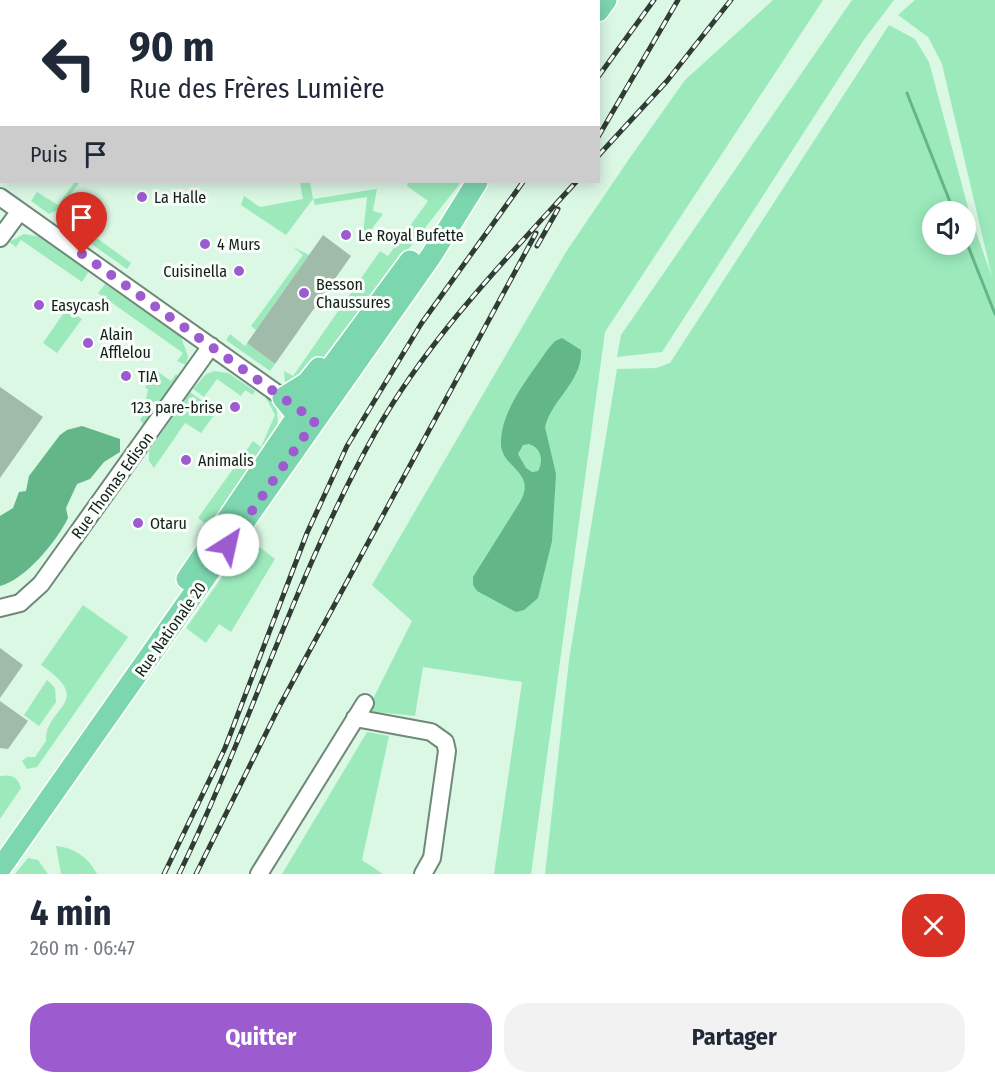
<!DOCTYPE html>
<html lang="fr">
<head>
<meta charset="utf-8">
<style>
  body { margin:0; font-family:"Fira Sans Condensed",sans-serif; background:#f2f2f3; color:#1f2937; height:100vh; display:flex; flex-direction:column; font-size:22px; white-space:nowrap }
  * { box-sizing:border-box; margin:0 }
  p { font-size:20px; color:#747a83 }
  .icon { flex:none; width:33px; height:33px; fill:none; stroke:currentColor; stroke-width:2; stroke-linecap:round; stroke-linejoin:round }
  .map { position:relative; height:874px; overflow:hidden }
  .drawer { display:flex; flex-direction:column; background:#fff; flex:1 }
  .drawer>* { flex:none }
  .guide { position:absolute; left:0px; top:0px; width:600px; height:183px; box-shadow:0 3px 15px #0003; background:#fff; color:#1f2937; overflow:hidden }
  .fabs { position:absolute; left:922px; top:201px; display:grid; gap:12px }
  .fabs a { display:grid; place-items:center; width:54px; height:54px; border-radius:50%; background:#fff; box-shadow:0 3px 15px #0003; font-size:30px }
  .pin { position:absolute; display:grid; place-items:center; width:51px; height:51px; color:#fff; margin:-62px -26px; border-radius:50% 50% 50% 0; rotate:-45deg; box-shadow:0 0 6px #0007 }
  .pin .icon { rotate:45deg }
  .me { position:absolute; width:66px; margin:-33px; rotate:35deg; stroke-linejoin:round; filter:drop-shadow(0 0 4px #0008) }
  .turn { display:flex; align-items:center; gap:21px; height:126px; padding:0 30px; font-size:27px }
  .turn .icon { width:78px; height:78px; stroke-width:2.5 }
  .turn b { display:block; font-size:42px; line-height:51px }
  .then { display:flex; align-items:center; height:57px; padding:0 30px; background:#0003; gap:12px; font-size:22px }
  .round { display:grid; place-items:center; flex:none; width:63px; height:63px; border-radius:24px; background:#f2f2f3 }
  .headline { display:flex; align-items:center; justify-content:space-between; height:102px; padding:0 30px }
  h1 { font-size:36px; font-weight:700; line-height:45px }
  .primary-button { display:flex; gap:12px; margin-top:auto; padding:12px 30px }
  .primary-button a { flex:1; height:69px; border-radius:24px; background:#9d5bd0; color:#fff; font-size:24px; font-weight:700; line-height:69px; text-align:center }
  .primary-button a+a { background:#f2f2f3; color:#1f2937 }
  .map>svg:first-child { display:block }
</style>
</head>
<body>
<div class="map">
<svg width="995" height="874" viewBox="0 0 995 874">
  <rect width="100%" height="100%" fill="#dbf8e5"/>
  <path fill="#9ceabc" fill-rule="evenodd" d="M773 0H823L605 332 531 874H494L522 682 423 667 415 716 367 711 412 621 372 585 566 252 629 159 685 80Z
    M852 0H894L863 41 662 352 617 357 621 335Z
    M915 0H995V874H545L569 660 617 369 656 368 670 363 889 25 915 39 929 62 970 215 992 277 942 64 928 37 898 15ZM933 212H966V244H933Z
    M75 182H80L58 210 49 214 31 201 37 192 58 205Z
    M300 182H310L313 199 377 189 373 211 383 214 362 242 367 197 315 205 313 199 286 235 241 205 244 196 260 207 303 199Z
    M408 182H461L313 371 295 382 285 383 284 371 293 376 380 251 388 256 423 208 428 201 407 186Z
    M87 199 92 204 79 225 131 263 127 269 73 231 74 217Z
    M24 234 41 237 89 271 82 282 21 240 16 247 9 242Z
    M293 247 309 255 256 330 251 326 303 255Z
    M105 284 181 337 188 356 186 365 177 361 183 353 98 293Z
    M67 308 82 319 57 353 43 343Z
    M230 334 245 346 247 343 275 364 270 371 226 340Z
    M157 371 171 381 176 374 178 376 144 425 140 420 151 403 146 399 148 390 145 387Z
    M214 371 228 373 255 391 253 395 245 390 241 396 217 379 204 397 193 389 206 374Z
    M190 392 217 411 201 433 185 423 154 468 149 461V451Z
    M267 395 277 409 278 428 213 529 198 518 253 441 261 447 275 415 266 398Z
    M249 539 275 559 231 632 219 624 206 643 186 628Z
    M83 605 128 637 37 767 27 769 22 761 27 757H35L46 741C44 707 97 703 41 665Z
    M47 680 55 688 56 702 39 726 24 715Z
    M367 732 389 736 362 860 383 874H282Z
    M0 776C12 774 18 777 21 788L0 819Z
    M56 846C75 848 88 857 97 874H61Z
    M28 858 38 860 48 874H15Z"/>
  <path fill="#62b688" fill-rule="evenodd" d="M562 338 581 350C583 381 552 399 545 427L556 474 552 541 538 598 524 610 516 612 477 591 473 585V577L520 502C537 472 503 469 501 445 500 410 530 376 548 349L555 341ZM529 444C541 448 544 460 538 471L532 472 526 468 518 454 523 445Z
    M82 426 120 439V452L104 462 90 479 77 484 66 508 68 518C57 541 25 580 0 586V516L13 508 19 492 26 491 29 476 60 435 67 430Z"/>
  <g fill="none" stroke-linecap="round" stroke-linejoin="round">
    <path stroke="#62b688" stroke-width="3" d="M907 93 954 212
      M966 241 995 314"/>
  </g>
  <path fill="#a0bbaa" d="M323 235 351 256 275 364 247 343Z
    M0 387 43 417 0 478Z
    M0 648 23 665 0 698Z
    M0 701 28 721 8 749 0 748Z"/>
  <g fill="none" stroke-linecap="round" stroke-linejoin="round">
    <defs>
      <path id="minor" d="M0 197 292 404
        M0 238 20 211
        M0 608 20 603 41 584 211 346
        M355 718 431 732 445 742 447 751 432 858 423 874
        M259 874 365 703"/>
      <path id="major" d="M598 11 606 0
        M300 427 298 416 283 398 307 383 319 368
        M187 579 322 380 410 261
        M0 869 431 256 477 182"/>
    </defs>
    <use href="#minor" stroke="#6f8979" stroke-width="20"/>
    <use href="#major" stroke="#fff" stroke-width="24"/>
    <use href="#minor" stroke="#fff" stroke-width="16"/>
    <use href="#major" stroke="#7cd7af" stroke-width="21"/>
    <defs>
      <path id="rail" d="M598 77 654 0
        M598 137 678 0
        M598 156 667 81 731 0
        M537 246 558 209
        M164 874 225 748 307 533 347 446 421 324 523 182
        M179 874C249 730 296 574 375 433 428 339 504 261 576 182
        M196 874 279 707 536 233"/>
    </defs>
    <use href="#rail" stroke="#2f3d34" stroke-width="5"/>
    <use href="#rail" stroke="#f9fefb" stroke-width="3" stroke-dasharray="9" stroke-linecap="butt"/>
  </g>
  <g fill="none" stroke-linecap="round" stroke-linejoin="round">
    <path stroke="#9d5bd0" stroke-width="10" stroke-dasharray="0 18" d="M82 254 315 421 228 545"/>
  </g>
  <g fill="#9d5bd0" stroke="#f9fefb" stroke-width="2">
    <circle cx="142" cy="197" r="6"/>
    <circle cx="346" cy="235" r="6"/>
    <circle cx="205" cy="244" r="6"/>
    <circle cx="239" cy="271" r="6"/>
    <circle cx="304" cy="293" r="6"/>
    <circle cx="39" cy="305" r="6"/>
    <circle cx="88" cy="343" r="6"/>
    <circle cx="126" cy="376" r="6"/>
    <circle cx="235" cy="407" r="6"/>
    <circle cx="186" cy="460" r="6"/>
    <circle cx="138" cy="523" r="6"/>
  </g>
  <g text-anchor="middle" stroke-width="6" stroke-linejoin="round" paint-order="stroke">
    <g font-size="16" fill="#141f18" stroke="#f9fefb" text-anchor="start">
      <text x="154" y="203">La Halle</text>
      <text x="358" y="241">Le Royal Bufette</text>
      <text x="217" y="250">4 Murs</text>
      <text x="227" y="277" text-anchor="end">Cuisinella</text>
      <text x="316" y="290">Besson<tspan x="316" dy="18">Chaussures</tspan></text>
      <text x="51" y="311">Easycash</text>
      <text x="100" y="340">Alain<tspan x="100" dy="18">Afflelou</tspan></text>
      <text x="138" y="382">TIA</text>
      <text x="223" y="413" text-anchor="end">123 pare-brise</text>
      <text x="198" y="466">Animalis</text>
      <text x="150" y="529">Otaru</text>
    </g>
    <g font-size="16" fill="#141f18" stroke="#f9fefb">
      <text transform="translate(112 485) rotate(-54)" y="6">Rue Thomas Edison</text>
      <text transform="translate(170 629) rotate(-55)" y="6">Rue Nationale 20</text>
    </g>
  </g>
</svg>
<div class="fabs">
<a><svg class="icon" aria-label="sound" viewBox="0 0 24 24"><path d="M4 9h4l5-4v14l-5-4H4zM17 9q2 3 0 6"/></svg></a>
</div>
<div class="pin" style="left:82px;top:254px;background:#d93025"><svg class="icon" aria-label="arrive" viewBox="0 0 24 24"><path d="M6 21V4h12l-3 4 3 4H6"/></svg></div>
<svg class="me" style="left:228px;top:545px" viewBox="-20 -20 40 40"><circle r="19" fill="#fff"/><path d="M0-13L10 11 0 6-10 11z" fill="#9d5bd0"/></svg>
<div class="guide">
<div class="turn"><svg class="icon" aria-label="left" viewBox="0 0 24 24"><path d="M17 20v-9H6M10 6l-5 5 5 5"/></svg><div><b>90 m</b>Rue des Frères Lumière</div></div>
<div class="then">Puis<svg class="icon" aria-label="arrive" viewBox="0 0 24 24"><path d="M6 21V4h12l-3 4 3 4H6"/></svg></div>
</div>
</div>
<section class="drawer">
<div class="headline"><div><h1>4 min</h1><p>260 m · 06:47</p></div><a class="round" style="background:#d93025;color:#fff"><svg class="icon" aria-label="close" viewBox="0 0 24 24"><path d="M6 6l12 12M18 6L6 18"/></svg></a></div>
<div class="primary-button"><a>Quitter</a><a>Partager</a></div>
</section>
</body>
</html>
